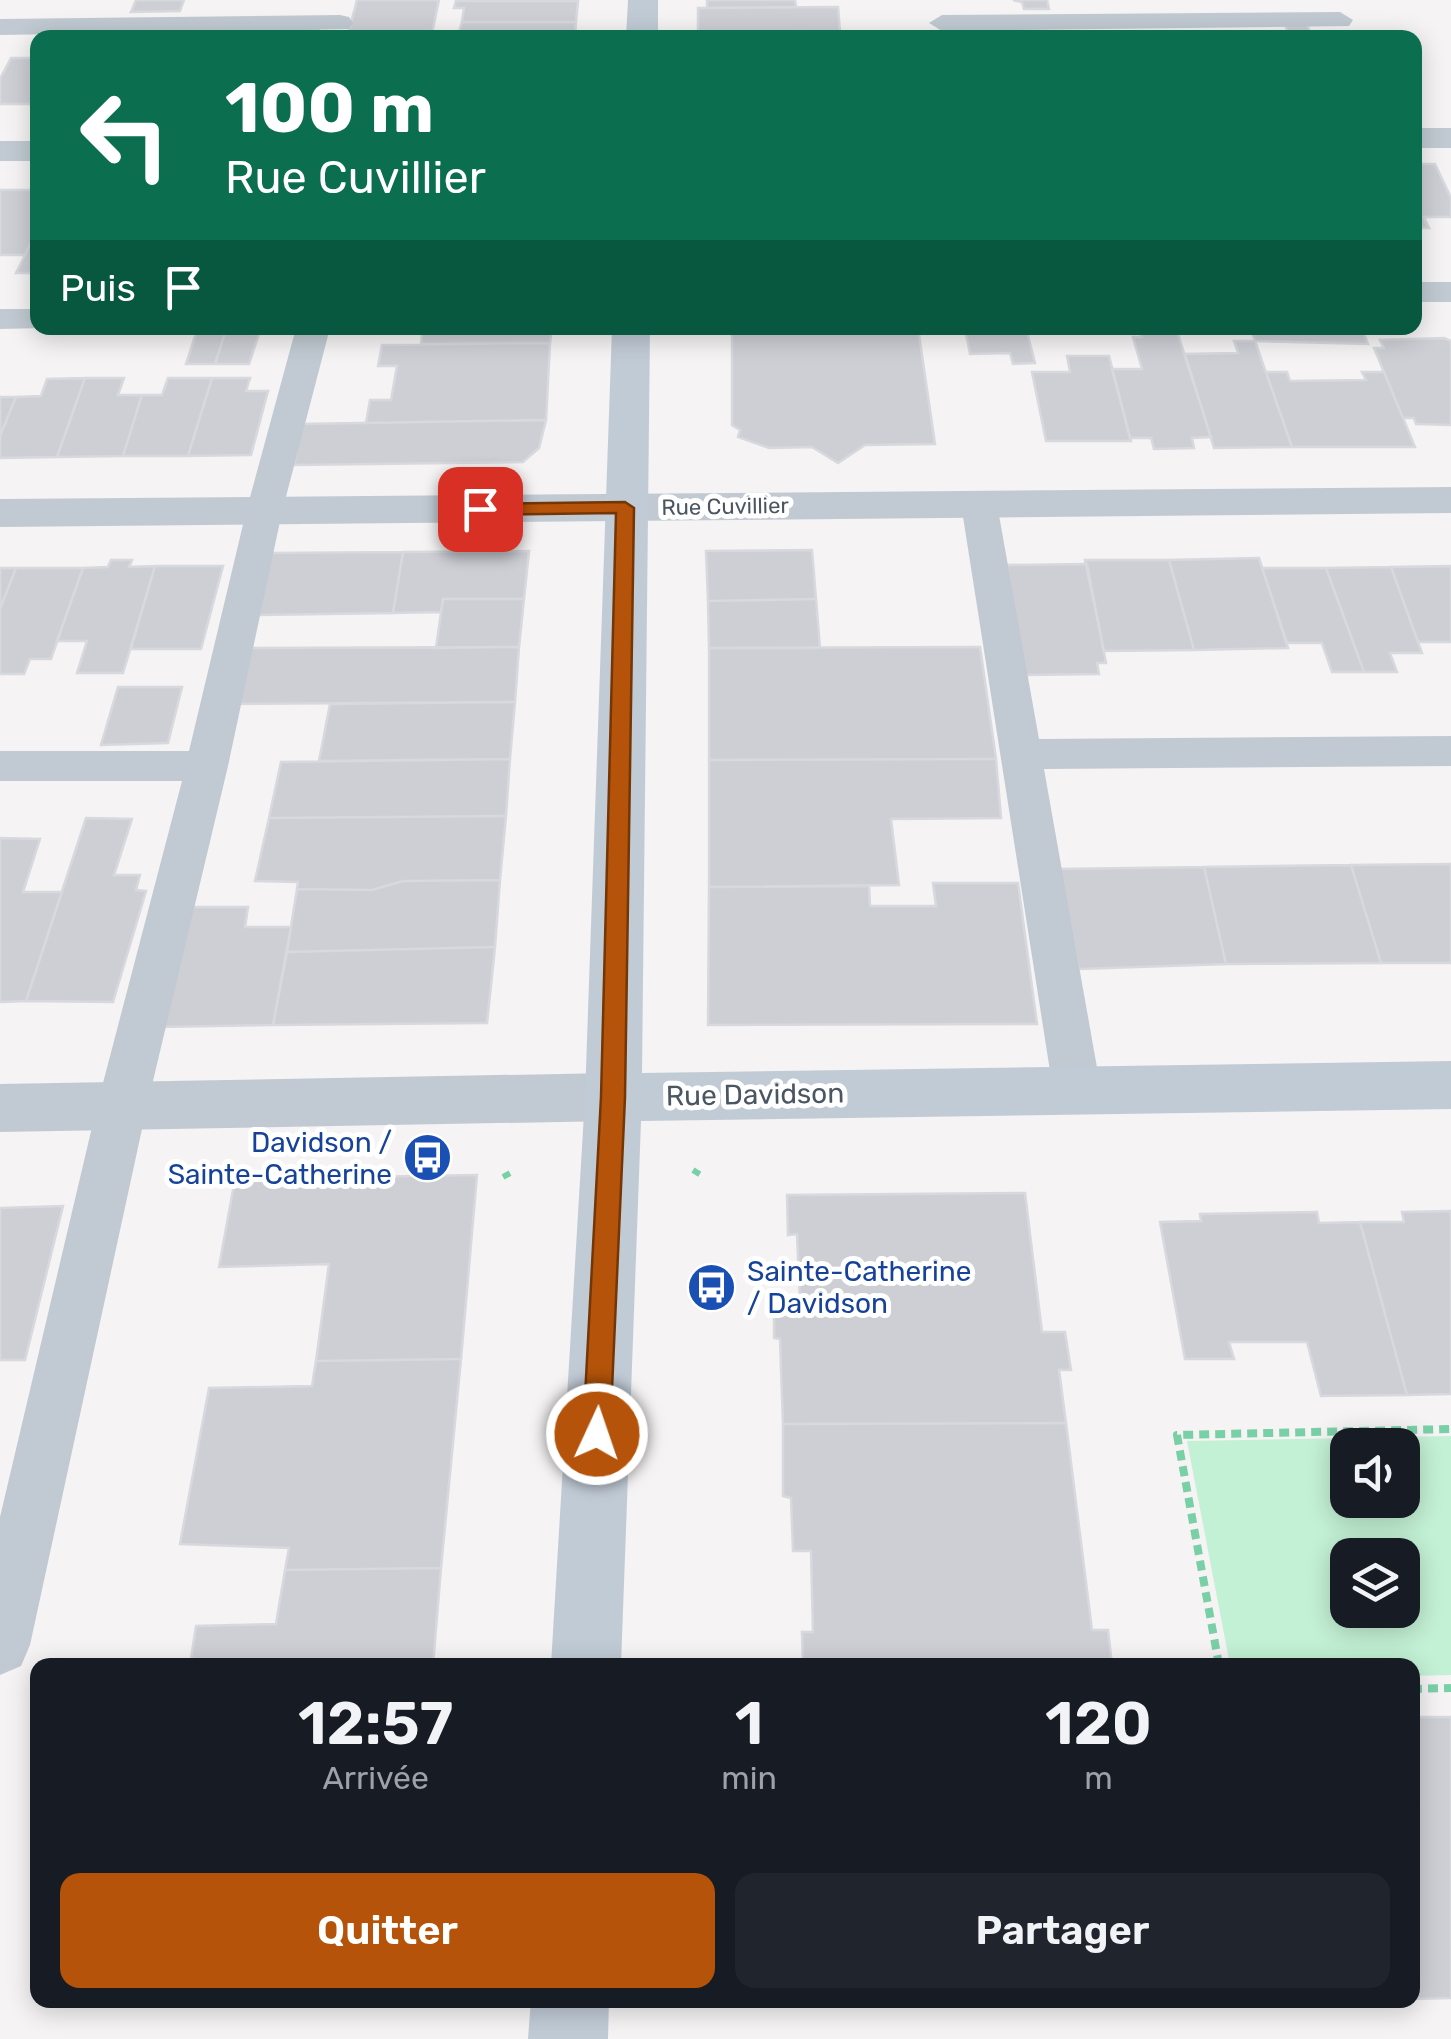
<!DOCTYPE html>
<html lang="fr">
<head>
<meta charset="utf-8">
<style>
  body { margin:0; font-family:Rubik,sans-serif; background:#20242c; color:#f1f3f6; height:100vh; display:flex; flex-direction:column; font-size:38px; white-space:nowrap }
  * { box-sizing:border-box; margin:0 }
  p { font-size:32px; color:#9ea1a6 }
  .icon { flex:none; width:55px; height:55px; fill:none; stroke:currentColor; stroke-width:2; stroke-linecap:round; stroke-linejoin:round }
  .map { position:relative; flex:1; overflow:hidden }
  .panel { position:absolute; left:30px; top:1658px; width:1390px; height:350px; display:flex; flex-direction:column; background:#171b24; border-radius:20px; box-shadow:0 5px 25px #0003 }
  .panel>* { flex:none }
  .banner { position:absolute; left:30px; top:30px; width:1392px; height:305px; border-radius:20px; box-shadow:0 5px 25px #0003; background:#0b6e4f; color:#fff; overflow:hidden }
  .buttons { position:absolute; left:1330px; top:1428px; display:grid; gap:20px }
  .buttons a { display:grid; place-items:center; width:90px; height:90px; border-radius:20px; background:#171b24; box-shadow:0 5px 25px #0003; font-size:50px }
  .pin { position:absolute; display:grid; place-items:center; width:85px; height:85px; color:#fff; margin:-42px; border-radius:20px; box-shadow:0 5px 15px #0006 }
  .me { position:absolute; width:110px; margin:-55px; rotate:3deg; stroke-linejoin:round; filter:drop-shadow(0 0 8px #0008) }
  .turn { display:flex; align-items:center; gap:35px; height:210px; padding:0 30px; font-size:45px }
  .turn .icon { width:130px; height:130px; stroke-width:2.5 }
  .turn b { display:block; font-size:70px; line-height:85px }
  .then { display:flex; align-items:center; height:95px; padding:0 30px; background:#0003; gap:20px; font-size:38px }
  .eta { display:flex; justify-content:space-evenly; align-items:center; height:170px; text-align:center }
  .eta b { font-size:60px; font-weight:600; line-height:70px }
  .cta { display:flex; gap:20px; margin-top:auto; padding:20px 30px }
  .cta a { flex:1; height:115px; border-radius:20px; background:#b45309; color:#fff; font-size:40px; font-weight:600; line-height:115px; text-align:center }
  .cta a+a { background:#20242c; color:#f1f3f6 }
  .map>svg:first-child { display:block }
</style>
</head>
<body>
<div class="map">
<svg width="1451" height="2039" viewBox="0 0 1451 2039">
  <rect width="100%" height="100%" fill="#f5f3f3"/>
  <path fill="#c3f1d5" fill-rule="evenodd" d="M1451 1436V1675L1413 1676 1412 1665H1230L1187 1441ZM1348 1445H1402V1500H1348ZM1348 1555H1402V1610H1348Z"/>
  <path fill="#cdcfd5" stroke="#d7d9de" stroke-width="2.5" d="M136 0H184L180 11 131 12Z
    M357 0H439L431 38H347Z
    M707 0H795L796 7 707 8Z
    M1013 0H1047L1049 9H1024L1022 2Z
    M456 1H578L576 22H462L464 8H454Z
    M838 7 840 31 698 32V8Z
    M462 22H576L575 38H450L451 32H459Z
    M1285 25H1307L1313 38H1291Z
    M273 28H319L317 38H270Z
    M805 31 806 38H719V32Z
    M11 58H38V104H0V79Z
    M1415 164H1435L1451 198V217H1424L1429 228H1415Z
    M0 190H38V227L25 255H0Z
    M38 227V273H16L25 255Z
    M423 328H552L550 343 421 344Z
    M732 328H918L935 444 865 445 838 463 812 447 769 448 738 437 740 430 732 425Z
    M965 328H1026L1035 363 1013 364 1010 353 970 354Z
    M1138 328H1176L1211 437 1192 438 1194 448 1154 449 1151 438H1130L1112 369H1142L1133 337H1142Z
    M1251 328H1362L1368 344 1255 341Z
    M196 333H225L215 364H186Z
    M225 333 259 334 249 364H215Z
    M1444 338 1451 341V425L1416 424 1414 418H1403L1374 348H1384L1380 340Z
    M1234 341H1255L1292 447 1214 448 1185 354 1238 353Z
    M550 343 546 420 366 423 370 400H391L397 366H378L382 345Z
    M1067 356H1109L1131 441H1046L1032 372H1070Z
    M1266 372H1287L1290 381 1366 380 1362 372H1384L1415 447H1292Z
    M85 378H124L118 395H142L123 456 57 457Z
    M85 378 57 457 0 458V436L16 397 41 396 47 379Z
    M168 378H212L188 456H123L142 395H162Z
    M212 378H250L246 391H268L251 455 188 456Z
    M0 397H16L0 436Z
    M546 420 539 448 523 462 294 465 302 424Z
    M812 550 816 599 708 601 706 551Z
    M529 551 524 599H443L441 612 393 613 403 552Z
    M403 552 393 613 258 615 270 553Z
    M1259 558 1288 648 1194 650 1169 560Z
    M111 560H132L129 567 155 566 123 673H77L87 641H57L83 568 108 567Z
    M1085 560H1169L1194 650 1104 651Z
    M1087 564 1106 663H1097L1099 674 1024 675 1007 565Z
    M155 566H223L201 649H131Z
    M1451 566V642H1418L1391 567Z
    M1391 567 1422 653H1390L1397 672H1364L1326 568Z
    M0 568H16L0 609Z
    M16 568H83L51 659H30L24 674H0V609Z
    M1262 568H1326L1364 672H1332L1322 643H1287Z
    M443 599H524L519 647 436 648Z
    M816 599 820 648H709L708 601Z
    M519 647 515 702 233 704 247 648Z
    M980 647 996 759 709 760V648Z
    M118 687H182L168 743 101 745Z
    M515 702 510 759 319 761 330 704Z
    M510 759 506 816 269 818 281 762Z
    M996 759 1001 818 891 819 899 885 709 887V760Z
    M506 816 500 880 403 881 372 890 297 889 298 882 255 881 269 818Z
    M86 818 132 819 114 875H140L136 890 146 891 113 1002 26 1001Z
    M0 838 40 839 23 892H62L26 1001 0 1002Z
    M1451 864V963H1381L1351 865Z
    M1351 865 1381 963 1226 964 1204 867Z
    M1204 867 1226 964 1079 969 1059 869Z
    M500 880 495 947 287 952 297 889 372 890 403 881Z
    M933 883H1018L1037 1024 708 1025 709 887 869 886 870 906H936Z
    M191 907H248L245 927H291L273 1025 161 1027Z
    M495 947 487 1023 273 1025 287 952Z
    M477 1175 461 1359 316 1361 329 1264 219 1267 235 1179Z
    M1025 1193 1042 1332H1065L1071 1370H1059L1066 1423 783 1424 780 1339 774 1338V1302H800L797 1234 788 1235 787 1195Z
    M63 1206 25 1360H0V1208Z
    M1451 1211V1394L1407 1395 1360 1222H1404L1402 1212Z
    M1317 1212 1319 1223 1360 1222 1407 1395 1321 1396 1307 1342H1229L1234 1359H1185L1160 1222 1201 1221 1200 1214Z
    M461 1359 441 1568 285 1570 289 1548 180 1544 209 1388 312 1386 316 1361Z
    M1066 1423 1092 1630H1108L1112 1665H803L802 1632H813L811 1551H793L791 1498 783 1496V1424Z
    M441 1568 433 1665H190L196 1626 276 1624 285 1570Z
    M1412 1717H1451V1998L1412 1999V1801H1419L1412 1775Z"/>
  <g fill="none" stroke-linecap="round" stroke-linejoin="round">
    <path stroke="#7ad0a6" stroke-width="6" stroke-dasharray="8 5" stroke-linecap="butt" d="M693 1170 704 1177
      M503 1177 512 1172"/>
    <path stroke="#7ad0a6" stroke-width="8" stroke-dasharray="10 6" stroke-linecap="butt" d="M1219 1665 1177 1435 1451 1429
      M1412 1689 1451 1688"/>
    <path fill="#c1cad2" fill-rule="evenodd" d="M1340 12 1353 20 1349 26 942 31 929 23 942 15Z
      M340 15 349 17 353 23 349 29 0 35V19Z
      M1415 282H1451V302H1415Z
      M0 309H38V328H44L0 329Z
      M296 328H330L282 512 228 766 147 1106 30 1645 21 1666 0 1675V1517L97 1106 182 781H0V751H189L246 512Z
      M979 492 992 496 997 504 1039 739 1451 736V766L1044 769 1101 1090 1094 1105 1077 1111 1060 1105 1053 1090 961 504 966 496Z"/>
    <path fill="#c1cad2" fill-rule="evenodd" d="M1415 128H1451V148H1415Z
      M0 141H38V161H0Z
      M1451 487V513L0 527V499Z
      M613 1073 633 1080 641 1097 633 1114 613 1121 0 1132V1084Z"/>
    <path fill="#c1cbd6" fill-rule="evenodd" d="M628 0H658V38H626Z
      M612 328H650L642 1073 1451 1061V1109L641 1121 621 1665H551L585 1097Z
      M531 2000H609L608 2039H528Z"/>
  </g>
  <path fill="#b45309" stroke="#753606" stroke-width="2.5" d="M625 502 634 508 625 1097 610 1434 606 1443 597 1446 587 1443 583 1434 601 1097 616 513 480 515 471 509 480 504Z"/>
  <defs>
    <symbol id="bus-disc" viewBox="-11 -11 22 22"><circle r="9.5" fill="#1a4fb4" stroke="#fff"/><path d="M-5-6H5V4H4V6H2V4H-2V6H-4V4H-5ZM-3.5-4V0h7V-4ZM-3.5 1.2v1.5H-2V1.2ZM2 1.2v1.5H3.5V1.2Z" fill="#fff"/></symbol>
  </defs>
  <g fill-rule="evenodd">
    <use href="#bus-disc" x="400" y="1130" width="55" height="55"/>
    <use href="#bus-disc" x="684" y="1260" width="55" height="55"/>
  </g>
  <g text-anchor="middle" stroke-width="10" stroke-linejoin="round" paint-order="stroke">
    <g font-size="22" fill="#4a5661" stroke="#fff">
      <text transform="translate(725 506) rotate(-1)" y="8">Rue Cuvillier</text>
    </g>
    <g font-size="28" fill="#4a5661" stroke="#fff">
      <text transform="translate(755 1094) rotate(-1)" y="10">Rue Davidson</text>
    </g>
    <g font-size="28" fill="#164399" stroke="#fff" text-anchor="end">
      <text x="392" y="1152">Davidson /<tspan x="392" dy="32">Sainte-Catherine</tspan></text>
      <text x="747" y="1281" text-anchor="start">Sainte-Catherine<tspan x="747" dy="32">/ Davidson</tspan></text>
    </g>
  </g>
</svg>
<div class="buttons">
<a><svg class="icon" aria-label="sound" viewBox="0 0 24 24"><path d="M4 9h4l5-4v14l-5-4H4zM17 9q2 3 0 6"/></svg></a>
<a><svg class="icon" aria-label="layers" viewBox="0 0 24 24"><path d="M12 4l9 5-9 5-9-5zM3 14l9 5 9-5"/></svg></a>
</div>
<div class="pin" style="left:480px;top:509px;background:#d93025"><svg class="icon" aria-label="arrive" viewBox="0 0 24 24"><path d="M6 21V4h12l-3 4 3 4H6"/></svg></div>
<svg class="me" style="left:597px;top:1434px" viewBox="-20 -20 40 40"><circle r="17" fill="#b45309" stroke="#fff" stroke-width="3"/><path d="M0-11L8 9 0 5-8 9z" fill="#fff"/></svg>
<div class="banner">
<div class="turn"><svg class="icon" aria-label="left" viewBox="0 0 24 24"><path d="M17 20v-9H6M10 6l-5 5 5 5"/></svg><div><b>100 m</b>Rue Cuvillier</div></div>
<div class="then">Puis<svg class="icon" aria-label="arrive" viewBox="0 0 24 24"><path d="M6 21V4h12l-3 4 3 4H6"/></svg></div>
</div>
<section class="panel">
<div class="eta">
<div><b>12:57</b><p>Arrivée</p></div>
<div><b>1</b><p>min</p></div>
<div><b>120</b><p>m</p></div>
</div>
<div class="cta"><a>Quitter</a><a>Partager</a></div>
</section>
</div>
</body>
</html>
